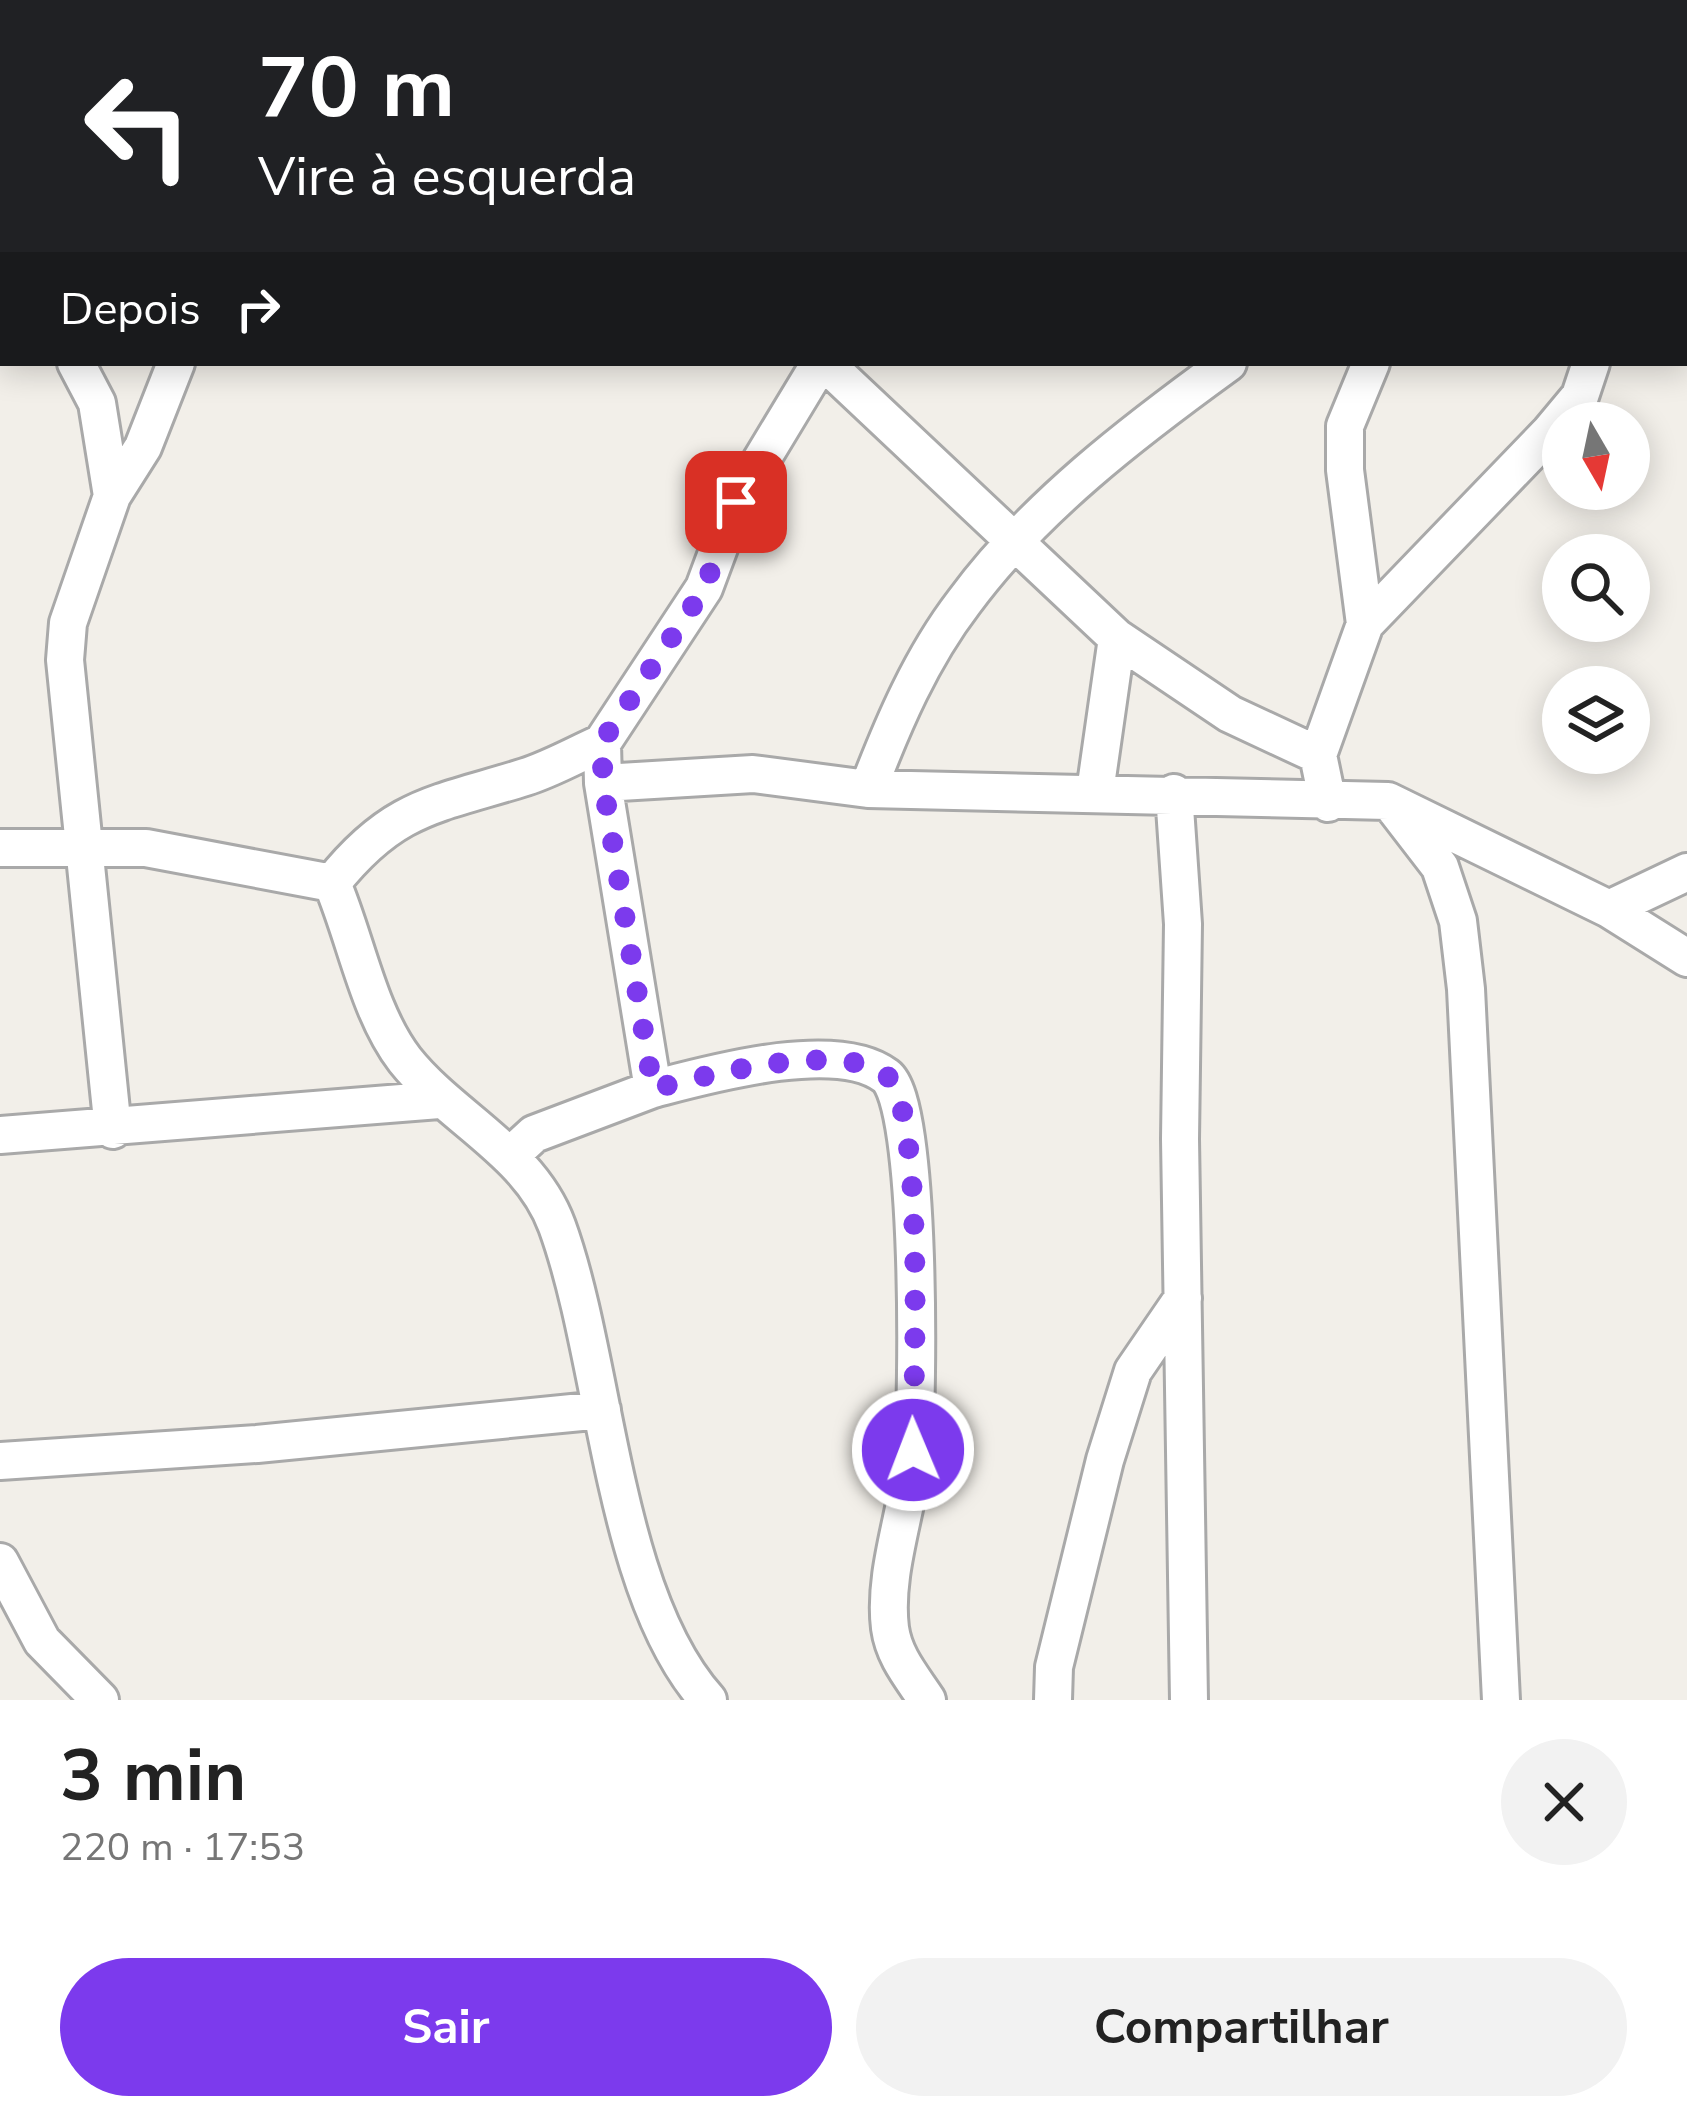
<!DOCTYPE html>
<html lang="pt">
<head>
<meta charset="utf-8">
<style>
  body { margin:0; font-family:"Nunito Sans",sans-serif; background:#f2f2f2; color:#222; height:100vh; display:flex; flex-direction:column; font-size:45px; white-space:nowrap }
  * { box-sizing:border-box; margin:0 }
  p { font-size:39px; color:#767676 }
  .icon { flex:none; width:66px; height:66px; fill:none; stroke:currentColor; stroke-width:2; stroke-linecap:round; stroke-linejoin:round }
  .map { position:relative; height:1700px; overflow:hidden }
  .drawer { display:flex; flex-direction:column; background:#fff; flex:1 }
  .drawer>* { flex:none }
  .guide { position:absolute; left:0px; top:0px; width:1689px; height:366px; box-shadow:0 6px 30px #0003; background:#202124; color:#fff; overflow:hidden }
  .needle { width:78px; rotate:171deg }
  .fabs { position:absolute; left:1542px; top:402px; display:grid; gap:24px }
  .fabs a { display:grid; place-items:center; width:108px; height:108px; border-radius:50%; background:#fff; box-shadow:0 6px 30px #0003; font-size:60px }
  .pin { position:absolute; display:grid; place-items:center; width:102px; height:102px; color:#fff; margin:-51px; border-radius:24px; box-shadow:0 6px 18px #0006 }
  .me { position:absolute; width:132px; margin:-66px; rotate:359deg; stroke-linejoin:round; filter:drop-shadow(0 0 9px #0008) }
  .turn { display:flex; align-items:center; gap:42px; height:252px; padding:0 60px; font-size:54px }
  .turn .icon { width:156px; height:156px; stroke-width:2.5 }
  .turn b { display:block; font-size:84px; line-height:102px }
  .then { display:flex; align-items:center; height:114px; padding:0 60px; background:#0003; gap:24px; font-size:45px }
  .round { display:grid; place-items:center; flex:none; width:126px; height:126px; border-radius:63px; background:#f2f2f2 }
  .summary { display:flex; align-items:center; justify-content:space-between; height:204px; padding:0 60px }
  h1 { font-size:72px; font-weight:700; line-height:90px }
  .button { display:flex; gap:24px; margin-top:auto; padding:24px 60px }
  .button a { flex:1; height:138px; border-radius:72px; background:#7c3aed; color:#fff; font-size:48px; font-weight:700; line-height:138px; text-align:center }
  .button a+a { background:#f2f2f2; color:#222 }
  .map>svg:first-child { display:block }
</style>
</head>
<body>
<div class="map">
<svg width="1687" height="1700" viewBox="0 0 1687 1700">
  <rect width="100%" height="100%" fill="#f2efe9"/>
  <g fill="none" stroke-linecap="round" stroke-linejoin="round">
    <defs>
      <path id="street" d="M391 0 395 3
        M671 0V3
        M30 3 31 0
        M1036 3 1037 0
        M1652 3 1655 0
        M0 57 3 48
        M0 146 3 156
        M1686 308H1687
        M0 309 3 310
        M76 363 97 403 112 496
        M825 363 1117 638 1230 714 1318 755 1328 803
        M1365 624 1345 470V426L1371 363
        M602 743 704 588 736 502 820 363
        M1318 755 1365 624 1550 432 1580 396 1591 363
        M868 789C893 724 921 658 964 602 1033 508 1134 431 1228 363
        M1095 792 1117 638
        M1174 793 1183 924 1180 1139 1189 1700
        M1393 806 1440 867 1458 921 1466 989 1501 1700
        M0 848H146L332 883
        M332 883C394 805 436 805 525 777 551 769 577 754 602 743L603 783 753 774 868 789 1388 801 1609 909 1687 958
        M332 883C356 939 368 1012 405 1060 452 1119 530 1152 557 1226 607 1363 611 1592 708 1700
        M1609 909 1687 872
        M653 1089C707 1075 836 1038 886 1076 922 1103 918 1400 913 1455 908 1511 883 1572 890 1628 894 1657 912 1677 927 1700
        M113 1130 65 660 68 623 112 496 143 447 176 363
        M0 1135 439 1100
        M510 1156 534 1134 653 1089 603 783
        M0 1461 257 1444 602 1410
        M0 1562 42 1641 100 1700
        M1053 1700 1054 1667 1105 1460 1133 1371 1183 1298"/>
    </defs>
    <use href="#street" stroke="#a9a9a9" stroke-width="42"/>
    <use href="#street" stroke="#fff" stroke-width="36"/>
  </g>
  <g fill="none" stroke-linecap="round" stroke-linejoin="round">
    <path stroke="#7c3aed" stroke-width="21" stroke-dasharray="0 37.8" d="M736 502 704 589 602 742 603 783 653 1089C703 1076 843 1039 887 1076 926 1109 913 1388 913 1450"/>
  </g>
</svg>
<div class="fabs">
<a><svg class="needle" viewBox="-14 -14 28 28"><path d="M0-13l5 13h-10z" fill="#e53935"/><path d="M0 13l5-13h-10z" fill="#767676"/></svg></a>
<a><svg class="icon" aria-label="search" viewBox="0 0 24 24"><circle cx="10" cy="10" r="6"/><path d="M15 15l6 6"/></svg></a>
<a><svg class="icon" aria-label="layers" viewBox="0 0 24 24"><path d="M12 4l9 5-9 5-9-5zM3 14l9 5 9-5"/></svg></a>
</div>
<div class="pin" style="left:736px;top:502px;background:#d93025"><svg class="icon" aria-label="arrive" viewBox="0 0 24 24"><path d="M6 21V4h12l-3 4 3 4H6"/></svg></div>
<svg class="me" style="left:913px;top:1450px" viewBox="-20 -20 40 40"><circle r="17" fill="#7c3aed" stroke="#fff" stroke-width="3"/><path d="M0-11L8 9 0 5-8 9z" fill="#fff"/></svg>
<div class="guide">
<div class="turn"><svg class="icon" aria-label="left" viewBox="0 0 24 24"><path d="M17 20v-9H6M10 6l-5 5 5 5"/></svg><div><b>70 m</b>Vire à esquerda</div></div>
<div class="then">Depois<svg class="icon" aria-label="right" viewBox="0 0 24 24"><path d="M7 20v-9h11M14 6l5 5-5 5"/></svg></div>
</div>
</div>
<section class="drawer">
<div class="summary"><div><h1>3 min</h1><p>220 m · 17:53</p></div><a class="round"><svg class="icon" aria-label="close" viewBox="0 0 24 24"><path d="M6 6l12 12M18 6L6 18"/></svg></a></div>
<div class="button"><a>Sair</a><a>Compartilhar</a></div>
</section>
</body>
</html>
